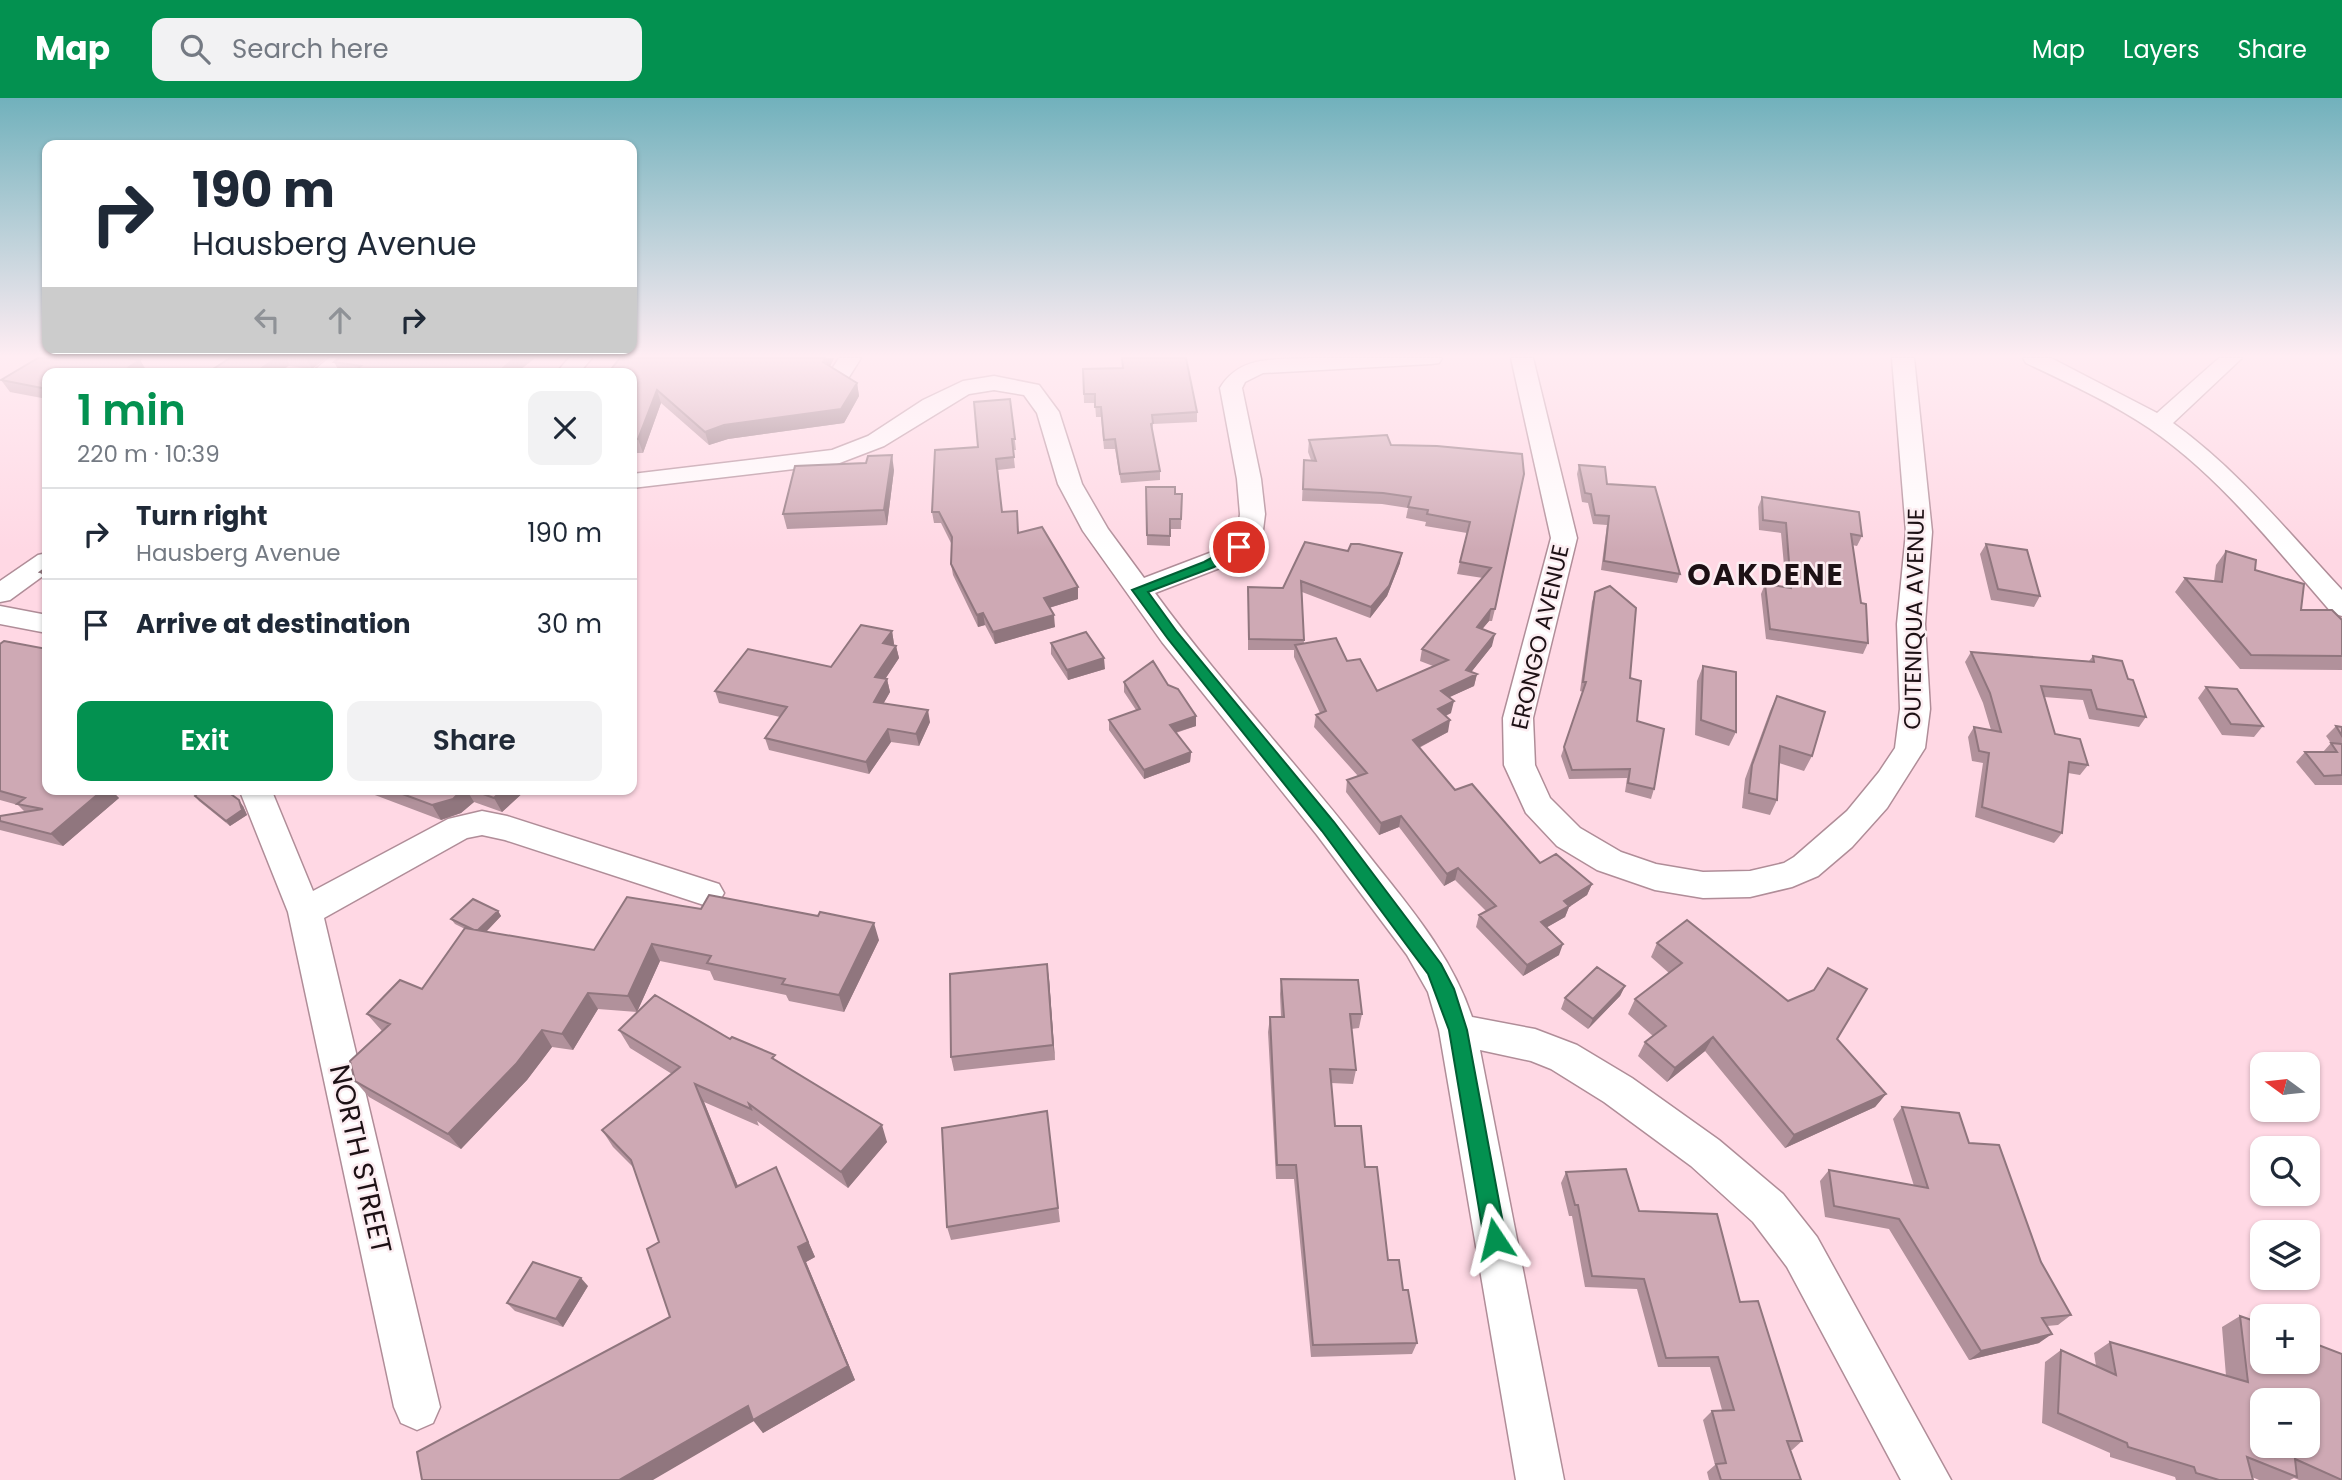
<!DOCTYPE html>
<html lang="en">
<head>
<meta charset="utf-8">
<style>
  body { margin:0; font-family:Poppins,sans-serif; background:#f2f2f3; color:#1f2937; height:100vh; display:flex; flex-direction:column; font-size:26px; white-space:nowrap }
  * { box-sizing:border-box; margin:0 }
  p { font-size:23px; color:#747a83 }
  .icon { flex:none; width:38px; height:38px; fill:none; stroke:currentColor; stroke-width:2; stroke-linecap:round; stroke-linejoin:round }
  .map { position:relative; flex:1; overflow:hidden }
  .side { position:absolute; left:42px; top:270px; width:595px; height:427px; display:flex; flex-direction:column; background:#fff; border-radius:14px; box-shadow:0 2px 5px #0004 }
  .side>* { flex:none }
  .hud { position:absolute; left:42px; top:42px; width:595px; height:214px; border-radius:14px; box-shadow:0 2px 5px #0004; background:#fff; color:#1f2937; overflow:hidden }
  .needle { width:46px; rotate:285deg }
  .tools { position:absolute; left:2250px; top:954px; display:grid; gap:14px }
  .tools a { display:grid; place-items:center; width:70px; height:70px; border-radius:14px; background:#fff; box-shadow:0 2px 5px #0004; font-size:35px }
  .pin { position:absolute; display:grid; place-items:center; width:60px; height:60px; color:#fff; margin:-30px; border:4px solid #fff; border-radius:50%; box-shadow:0 2px 7px #0007 }
  .me { position:absolute; width:77px; margin:-38px; rotate:350deg; stroke-linejoin:round; filter:drop-shadow(0 0 5px #0008) }
  .turn { display:flex; align-items:center; gap:24px; height:147px; padding:0 35px; font-size:32px }
  .turn .icon { width:91px; height:91px; stroke-width:2.5 }
  .turn b { display:block; font-size:49px; line-height:60px }
  .lanes { display:flex; align-items:center; height:66px; padding:0 35px; background:#0003; justify-content:center; gap:35px; direction:ltr }
  .lanes .off { opacity:.35 }
  .round { display:grid; place-items:center; flex:none; width:74px; height:74px; border-radius:14px; background:#f2f2f3 }
  .headline { display:flex; align-items:center; justify-content:space-between; height:119px; padding:0 35px }
  h1 { font-size:42px; font-weight:600; line-height:52px; color:#039150 }
  .action { display:flex; gap:14px; margin-top:auto; padding:14px 35px }
  .action a { flex:1; height:80px; border-radius:14px; background:#039150; color:#fff; font-size:28px; font-weight:600; line-height:80px; text-align:center }
  .action a+a { background:#f2f2f3; color:#1f2937 }
  ul { padding:0; list-style:none }
  li { display:flex; align-items:center; gap:21px; height:91px; padding:0 35px; border-top:2px solid #e0e1e3 }
  li div { flex:1 }
  li b { display:block; font-size:26px }
  li em { font-style:normal }
  header { display:flex; align-items:center; gap:42px; box-sizing:border-box; height:98px; padding:0 35px; background:#039150; color:#fff }
  header strong { font-size:33px }
  nav { display:flex; gap:38px; margin-inline-start:auto; font-size:24px }
  .search { width:490px; height:63px; background:#f2f2f3; display:flex; align-items:center; gap:18px; box-sizing:border-box; padding:0 24px; border-radius:14px; color:#747a83; font-size:26px }
  .map>svg:first-child { display:block }
</style>
</head>
<body>
<header>
<strong>Map</strong>
<div class="search"><svg class="icon" aria-label="search" viewBox="0 0 24 24"><circle cx="10" cy="10" r="6"/><path d="M15 15l6 6"/></svg>Search here</div>
<nav><a>Map</a><a>Layers</a><a>Share</a></nav>
</header>
<div class="map">
<svg width="2342" height="1382" viewBox="0 0 2342 1382">
  <rect width="100%" height="100%" fill="#ffd8e4"/>
  <g fill="none" stroke-linecap="round" stroke-linejoin="round">
    <defs>
      <path id="minor" d="M329 260H354L337 275H311Z
        M569 260H592L579 275H556Z
        M839 260H861L849 279H833L830 274Z
        M1310 260H1442L1439 265 1431 266 1263 275 1245 284 1242 290 1261 381 1265 416 1263 432 1252 449 1238 463 1155 495C1223 588 1303 672 1373 763 1412 812 1452 859 1472 919L1535 931 1577 947 1632 980 1719 1042 1783 1096 1817 1139 1951 1382H1901L1787 1169 1753 1124 1691 1068 1604 1004 1551 971 1531 963 1480 952 1564 1382H1516L1439 932 1428 894 1407 857 1317 737 1162 544 1083 433 1058 386 1037 315 1024 297 994 292 969 296 884 348 837 366 632 390V376L832 352 868 338 923 302 963 283 994 278 1039 287 1059 314 1082 386 1108 431 1144 480 1220 451 1238 432 1240 416 1237 381 1220 290C1240 257 1275 262 1310 260Z
        M1511 260H1533L1577 440 1533 620 1535 667 1550 700 1580 730 1621 754 1656 766 1703 774 1750 773 1784 765 1794 759 1847 713 1879 674 1895 650 1900 611 1897 526 1906 434 1892 260H1914L1932 434 1925 526 1930 611 1925 650 1887 710 1852 749 1818 778 1792 789 1750 799 1703 800 1655 792 1597 772 1557 748 1526 715 1504 667 1503 620 1551 440Z
        M2023 260H2051L2157 315 2219 260H2242L2173 325C2238 372 2288 434 2342 492V518L2332 515C2275 450 2221 379 2149 330 2110 304 2068 285 2026 265Z
        M47 455V475L10 502 0 504V483L38 457Z
        M0 508 47 517V535L0 526Z
        M239 691H271L313 793 448 721 482 713 507 718 719 786 724 795 719 804 707 808 505 742 482 737 467 740 324 820 440 1309 433 1325 417 1332 401 1325 394 1309 288 814Z"/>
    </defs>
    <use href="#minor" stroke="#b08d98" stroke-width="3"/>
    <use href="#minor" fill="#fff" fill-rule="evenodd"/>
  </g>
  <path fill="#b1919b" d="M38 260H125L140 262 146 272 166 275H47V301L10 294 1 282Z
    M230 260H326L312 271Z
    M339 260H535L516 275H340L334 264Z
    M620 260H834L830 268 857 285 859 298 844 325 728 341 709 347 661 305 643 355H632V275Z
    M1122 260 1197 314V324L1153 326 1152 335 1160 373V382L1121 385 1115 351H1104L1101 319H1096L1095 305H1084L1083 271 1122 270Z
    M1010 301 1016 352H1013L1015 370 998 372 1002 414 1019 435 1078 489V501L1049 510 1055 529 995 546 985 527 978 529 953 477 951 466 952 447 941 425H934L932 414 978 349Z
    M1309 342 1522 356 1495 511 1492 523H1489L1482 531 1492 548 1471 574 1477 576 1474 588 1449 599 1451 615 1446 618 1448 634 1419 650 1455 692 1540 765 1592 786 1587 797 1569 809 1565 819 1547 829 1559 857 1523 878 1476 829 1479 817 1486 813 1455 782 1444 788 1399 729 1379 737 1346 694 1347 682 1358 678 1314 629 1316 617 1320 615 1294 559V552H1248V489L1283 490 1305 444 1400 465 1387 498 1370 520 1302 494 1304 546 1347 563 1377 593 1433 568 1420 563 1422 551 1483 480 1457 476 1467 435 1425 428 1426 424 1406 420 1408 410 1382 406 1302 403 1304 362H1311L1308 354Z
    M1579 367 1607 386 1680 476 1677 485 1601 472 1607 427 1593 426 1588 405 1582 404 1577 376Z
    M894 372 887 427 787 431 783 416Z
    M1146 389 1175 396H1182L1181 431H1170V448L1147 447Z
    M1762 399 1862 438 1857 448 1852 447 1861 505 1868 545 1863 556 1766 541 1761 496 1765 486 1786 489 1781 435 1759 432 1758 409Z
    M1986 446 2040 498 2034 509 1991 502 1980 456Z
    M2226 453 2255 472 2301 512 2342 522V572L2240 571 2175 494 2185 480 2214 483 2216 467Z
    M47 469V483L40 474Z
    M1595 494 1630 580 1637 623 1654 691 1651 701 1625 694 1627 680 1569 681 1561 658 1583 594 1580 593 1592 504Z
    M892 533 894 546 893 548H896L899 560 885 581H887L890 594 883 606 930 624 919 648 891 644 869 676 769 652 765 640 780 619 719 605 715 593 831 569Z
    M1051 545 1105 571 1068 582 1051 556Z
    M0 546 47 691H121L116 697 119 700 63 748 0 732V718L25 714 18 707 0 702Z
    M1971 554 2089 563 2093 558 2128 581 2146 619 2139 629 2089 621 2083 602 2044 599 2055 636 2088 667 2080 677 2068 675 2062 735 2054 745 1975 719 1983 665 1972 663 1968 639 1974 629 1991 632 1983 605 1965 564Z
    M1703 568 1736 634 1729 648 1695 637 1697 583Z
    M1124 584 1168 587 1196 628 1176 635 1191 654 1190 664 1144 681 1109 632V622L1136 612 1124 594Z
    M2206 589 2263 628 2254 639 2222 637 2198 600Z
    M1777 598 1812 658 1804 673 1779 665 1777 702 1770 717 1742 710 1745 681 1770 613Z
    M2336 628 2342 629V687H2315L2296 664 2305 654H2323L2331 645 2326 638Z
    M359 691H527L502 714 474 704 461 715 441 722Z
    M195 698 243 708 247 717 230 728 199 703Z
    M627 799 879 842 844 914 789 903 786 897 714 882 710 873 660 863 637 914 598 911 573 952 552 949 527 982 461 1051 369 999 355 983 382 933 367 916 422 891 465 831 455 826 451 821 498 813 501 818 486 834 594 852Z
    M1657 845 1837 941 1886 996 1875 1009 1785 1050 1705 953 1667 984 1638 958 1645 944 1653 938 1628 916 1635 901 1669 875 1651 859Z
    M1049 881 1055 962 954 973 951 959Z
    M1281 881 1362 916 1359 930 1351 931 1356 972 1353 986 1331 985 1335 1028 1365 1069 1388 1162 1403 1192 1417 1245 1412 1256 1311 1259 1294 1081H1276L1268 934 1270 919H1281L1280 896Z
    M1625 888 1620 898 1588 931 1561 911 1565 900Z
    M619 932 730 941 778 964 887 1044 848 1090 757 1023 759 1028 704 1004 738 1088 776 1069 815 1159 806 1164 855 1282 763 1335 670 1219 659 1144 634 1070 613 1049 602 1032 672 976 630 950Z
    M1902 1009 1969 1045 2041 1164 2071 1217 2058 1227 2047 1228 2039 1245 1969 1262 1889 1131 1825 1119 1820 1083 1829 1072 1914 1088 1893 1021Z
    M1047 1013 1060 1124 951 1142 947 1129Z
    M1566 1074 1639 1113 1740 1204 1802 1343 1792 1352H1790L1801 1382H1709L1707 1374 1715 1367 1703 1322 1712 1313 1722 1312 1710 1269H1658L1637 1191 1585 1189 1572 1118H1569L1561 1085Z
    M588 1188 563 1229 515 1213 507 1205Z
    M2240 1218 2342 1382H2299L2294 1380 2290 1382H2259L2252 1379 2253 1382H2176L2175 1379 2110 1359V1355L2042 1325 2045 1264 2061 1252 2096 1268 2094 1255 2110 1244 2226 1278 2222 1229Z"/>
  <path fill="#90767e" d="M277 260H286L290 267 278 275H254Z
    M306 260H326L312 271Z
    M515 260H535L516 275H497Z
    M825 260H834L826 277 823 264Z
    M140 262 147 274 129 269Z
    M857 285 859 298 844 325 728 341 709 347 705 334Z
    M657 292 661 305 643 355 638 341Z
    M892 357 894 372 887 427 884 412Z
    M1402 455 1400 465 1387 498 1370 520 1371 509Z
    M1078 489V501L1045 511 1044 500Z
    M1491 511 1489 523 1474 541 1477 529Z
    M983 515 985 527 978 529 977 517Z
    M1054 517 1055 529 995 546 993 534Z
    M892 533 894 546 886 558 883 545Z
    M1495 536 1492 548 1465 582 1477 576 1474 588 1439 604 1441 593 1466 572Z
    M896 548 899 560 878 592 875 579Z
    M1104 560 1105 571 1068 582 1067 572Z
    M887 581 890 594 877 617 874 604Z
    M1454 603 1451 615 1436 622 1438 611Z
    M928 612 930 624 919 648 916 636Z
    M1196 618V628L1170 636V627Z
    M1450 622 1448 634 1410 654 1413 642Z
    M888 631 891 644 869 676 866 664Z
    M1191 654 1190 664 1144 681V672Z
    M104 691H121L116 697 119 700 63 748 51 736Z
    M463 691H466L474 704 461 715 441 722 432 707Z
    M503 691H527L502 714 494 700Z
    M239 702 243 708 247 717 230 728 226 723Z
    M1401 718 1399 729 1379 737 1381 725Z
    M1458 770 1455 782 1444 788 1447 776Z
    M1592 786 1587 797 1569 809 1565 819 1537 835 1541 824 1564 803Z
    M498 813 501 818 481 839 477 833Z
    M874 825 879 842 844 914 839 897Z
    M652 846 660 863 637 914 628 898Z
    M1563 846 1559 857 1523 878 1527 867Z
    M1047 866 1049 881 1055 962 1053 947Z
    M1625 888 1620 898 1588 931 1593 921Z
    M588 895 598 911 573 952 562 936Z
    M542 932 552 949 527 982 461 1051 448 1036Z
    M1713 939 1705 953 1667 984 1675 970Z
    M695 986 704 1004 745 1106 736 1089Z
    M1886 996 1875 1009 1785 1050 1794 1037Z
    M882 1027 887 1044 848 1090 841 1074Z
    M776 1069 815 1159 806 1164 855 1282 763 1335 754 1323 653 1382H619L798 1149Z
    M581 1180 588 1188 563 1229 556 1221Z
    M2052 1236 2039 1245 1969 1262 1981 1253Z"/>
  <path fill="#cea9b4" stroke="#90767e" stroke-width="2" fill-rule="evenodd" d="M38 260H125L140 262 129 269 166 275H47V291L1 282Z
    M230 260H277L254 275H207Z
    M339 260H515L497 275H352L361 268 334 264Z
    M620 260H825L823 264 857 285 841 311 724 327 705 334 657 292 638 341H632V275H608Z
    M1122 260H1186L1197 314 1152 317 1153 325 1151 326 1160 373 1120 376 1115 341 1104 342 1101 309H1095V296H1084L1083 271 1123 270Z
    M1010 301 1015 341H1012L1014 359 996 361 1002 414 1017 413 1018 435 1042 429 1078 489 1044 500 1054 517 993 534 983 515 977 517 951 466 952 439 939 414H932L935 352 978 349 974 304Z
    M1387 337 1391 347 1437 348 1522 356 1524 376 1495 511H1491L1477 529 1495 536 1466 572 1477 576 1441 593 1454 603 1438 611 1450 622 1413 642 1455 692 1472 686 1540 765 1556 756 1592 786 1564 803 1569 808 1541 824 1563 846 1527 867 1479 817 1496 808 1458 770 1447 776 1401 718 1381 725 1347 682 1367 675 1316 617 1326 613 1295 547 1336 540 1347 563 1360 561 1377 593 1448 562 1422 551 1491 470 1460 464 1470 424 1427 416 1428 412 1408 409 1411 399 1383 395 1303 391 1304 362 1316 363 1309 342Z
    M892 357 884 412 783 416 795 368 866 365 868 358Z
    M1579 367 1605 369 1607 386 1655 389 1680 476 1604 463 1609 418 1595 417 1591 396 1585 395Z
    M1146 389H1175V396H1182L1181 421H1170V438L1147 437Z
    M1762 399 1859 414 1862 438 1851 436 1861 505 1866 506 1868 545 1770 531 1765 486 1791 490 1786 425 1763 422Z
    M1305 444 1348 453 1351 446H1359L1402 455 1389 488 1371 509 1301 483 1304 542 1249 541 1248 489 1283 490Z
    M1986 446 2027 452 2040 498 1998 491Z
    M2226 453 2256 462 2255 472 2304 486 2301 512H2332L2342 522V558L2251 557 2185 480 2222 484Z
    M47 469V476L40 474Z
    M1610 488 1636 510 1630 580 1641 583 1637 623 1664 631 1654 691 1628 685 1630 671 1572 672 1564 649 1586 584H1583L1595 494Z
    M861 527 892 533 883 545 896 548 875 579 887 581 874 604 928 612 916 636 888 631 866 664 765 640 787 609 715 593 748 551 831 569Z
    M1086 534 1104 560 1067 572 1051 545Z
    M4 543 47 551V691H104L51 736 0 723V718L43 711 17 706 25 700 0 693V546Z
    M1971 554 2094 564 2093 558 2122 563 2128 581 2133 582 2146 619 2097 611 2091 592 2041 588 2055 636 2080 641 2088 667 2069 664 2062 735 1982 709 1989 655 1979 653 1974 629 2001 634 1990 595Z
    M1153 563 1168 587 1178 591 1196 618 1170 627 1191 654 1144 672 1109 622 1140 611 1124 584Z
    M1703 568 1736 574V634L1701 622Z
    M2206 589 2237 591 2263 628 2231 626Z
    M1777 598 1825 614 1812 658 1780 648 1777 702 1749 695 1752 667Z
    M2336 628 2342 629V638Z
    M2331 645 2342 646V677L2324 678 2305 654H2337Z
    M202 691H224L239 702 242 712 226 723 195 698Z
    M389 691H463L453 701 432 707Z
    M470 691H503L494 700Z
    M709 797 818 818 820 814 874 825 839 897 782 886 785 881 707 865 711 858 652 846 628 898 588 895 562 936 542 932 516 966 448 1036 355 983 350 963 390 926 367 916 400 882 422 891 465 830 594 852 627 799 701 811Z
    M473 801 498 813 478 832H474L451 821Z
    M1687 822 1788 903 1814 892 1828 870 1867 891 1837 941 1886 996 1794 1037 1713 939 1675 970 1645 944 1666 928 1635 901 1682 865 1657 845Z
    M1047 866 1053 947 951 959 950 876Z
    M1597 869 1625 888 1593 921 1565 900Z
    M1281 881 1358 882 1362 916H1350L1356 972 1330 971 1335 1028H1361L1365 1069H1377L1388 1162H1399L1403 1192H1408L1417 1245 1313 1247 1296 1067H1277L1270 919H1284Z
    M655 897 730 941 732 939 775 957 772 960 882 1027 841 1074 749 1006 751 1011 695 986 736 1089 776 1069 808 1144 798 1149 848 1268 753 1322 748 1308 619 1382H422L417 1354 670 1219 647 1151 659 1144 631 1062 602 1032 680 969 619 932Z
    M1902 1009 1959 1015 1969 1045 1999 1047 2041 1164 2071 1217 2042 1220 2052 1236 1981 1253 1899 1121 1834 1108 1829 1072 1928 1090Z
    M1047 1013 1058 1110 947 1129 942 1030Z
    M1626 1071 1639 1113 1717 1116 1740 1204 1758 1203 1802 1343H1787L1801 1382H1721L1716 1366 1726 1365 1712 1313 1734 1312 1718 1259 1666 1260 1644 1181 1592 1178 1578 1107H1575L1566 1074Z
    M533 1164 581 1180 556 1221 507 1205Z
    M2240 1218 2263 1226V1264H2308V1243L2342 1256V1382L2295 1361 2297 1379 2247 1359 2253 1382H2219L2196 1375 2194 1369 2128 1349 2127 1345 2058 1315 2061 1252 2116 1277 2110 1244 2248 1284ZM2263 1302H2308V1348H2263Z"/>
  <linearGradient id="sky" x2="0" y2="1"><stop stop-color="#71b1bc"/><stop offset="0.57" stop-color="#ffedf3"/><stop offset="1" stop-color="#ffedf3" stop-opacity="0"/></linearGradient>
  <rect width="2342" height="453" fill="url(#sky)"/>
  <path fill="#039150" stroke="#025e34" stroke-width="2" d="M1239 445 1244 446V452L1214 469 1148 494 1177 534 1334 724 1441 866 1454 891 1467 932 1506 1141 1503 1148 1495 1151 1488 1148 1484 1141 1449 932 1428 876 1322 733 1168 541 1132 492 1204 464Z"/>
  <g text-anchor="middle" stroke-width="5" stroke-linejoin="round" paint-order="stroke">
    <g font-size="23" fill="#1d1115" stroke="#fcedf1">
      <text transform="translate(1914 521) rotate(-89)" y="8">OUTENIQUA AVENUE</text>
      <text transform="translate(1540 539) rotate(-77)" y="8">ERONGO AVENUE</text>
    </g>
    <g font-size="28" fill="#1d1115" stroke="#fcedf1">
      <text transform="translate(361 1061) rotate(77)" y="10">NORTH STREET</text>
    </g>
    <g font-size="30" font-weight="bold" letter-spacing="2" fill="#1d1115" stroke="#fcedf1">
      <text x="1766" y="487">OAKDENE</text>
    </g>
  </g>
</svg>
<div class="tools">
<a><svg class="needle" viewBox="-14 -14 28 28"><path d="M0-13l5 13h-10z" fill="#e53935"/><path d="M0 13l5-13h-10z" fill="#747a83"/></svg></a>
<a><svg class="icon" aria-label="search" viewBox="0 0 24 24"><circle cx="10" cy="10" r="6"/><path d="M15 15l6 6"/></svg></a>
<a><svg class="icon" aria-label="layers" viewBox="0 0 24 24"><path d="M12 4l9 5-9 5-9-5zM3 14l9 5 9-5"/></svg></a>
<a>+</a>
<a>−</a>
</div>
<div class="pin" style="left:1239px;top:449px;background:#d93025"><svg class="icon" aria-label="arrive" viewBox="0 0 24 24"><path d="M6 21V4h12l-3 4 3 4H6"/></svg></div>
<svg class="me" style="left:1495px;top:1141px" viewBox="-20 -20 40 40"><path d="M0-17L14 15 0 8-14 15z" fill="#039150" stroke="#fff" stroke-width="4"/></svg>
<div class="hud">
<div class="turn"><svg class="icon" aria-label="right" viewBox="0 0 24 24"><path d="M7 20v-9h11M14 6l5 5-5 5"/></svg><div><b>190 m</b>Hausberg Avenue</div></div>
<div class="lanes"><svg class="icon off" aria-label="left" viewBox="0 0 24 24"><path d="M17 20v-9H6M10 6l-5 5 5 5"/></svg><svg class="icon off" aria-label="ahead" viewBox="0 0 24 24"><path d="M12 20V5M6 11l6-6 6 6"/></svg><svg class="icon" aria-label="right" viewBox="0 0 24 24"><path d="M7 20v-9h11M14 6l5 5-5 5"/></svg></div>
</div>
<section class="side">
<div class="headline"><div><h1>1 min</h1><p>220 m · 10:39</p></div><a class="round"><svg class="icon" aria-label="close" viewBox="0 0 24 24"><path d="M6 6l12 12M18 6L6 18"/></svg></a></div>
<ul>
<li><svg class="icon" aria-label="right" viewBox="0 0 24 24"><path d="M7 20v-9h11M14 6l5 5-5 5"/></svg><div><b>Turn right</b><p>Hausberg Avenue</p></div><em>190 m</em></li>
<li><svg class="icon" aria-label="arrive" viewBox="0 0 24 24"><path d="M6 21V4h12l-3 4 3 4H6"/></svg><div><b>Arrive at destination</b></div><em>30 m</em></li>
</ul>
<div class="action"><a>Exit</a><a>Share</a></div>
</section>
</div>
</body>
</html>
